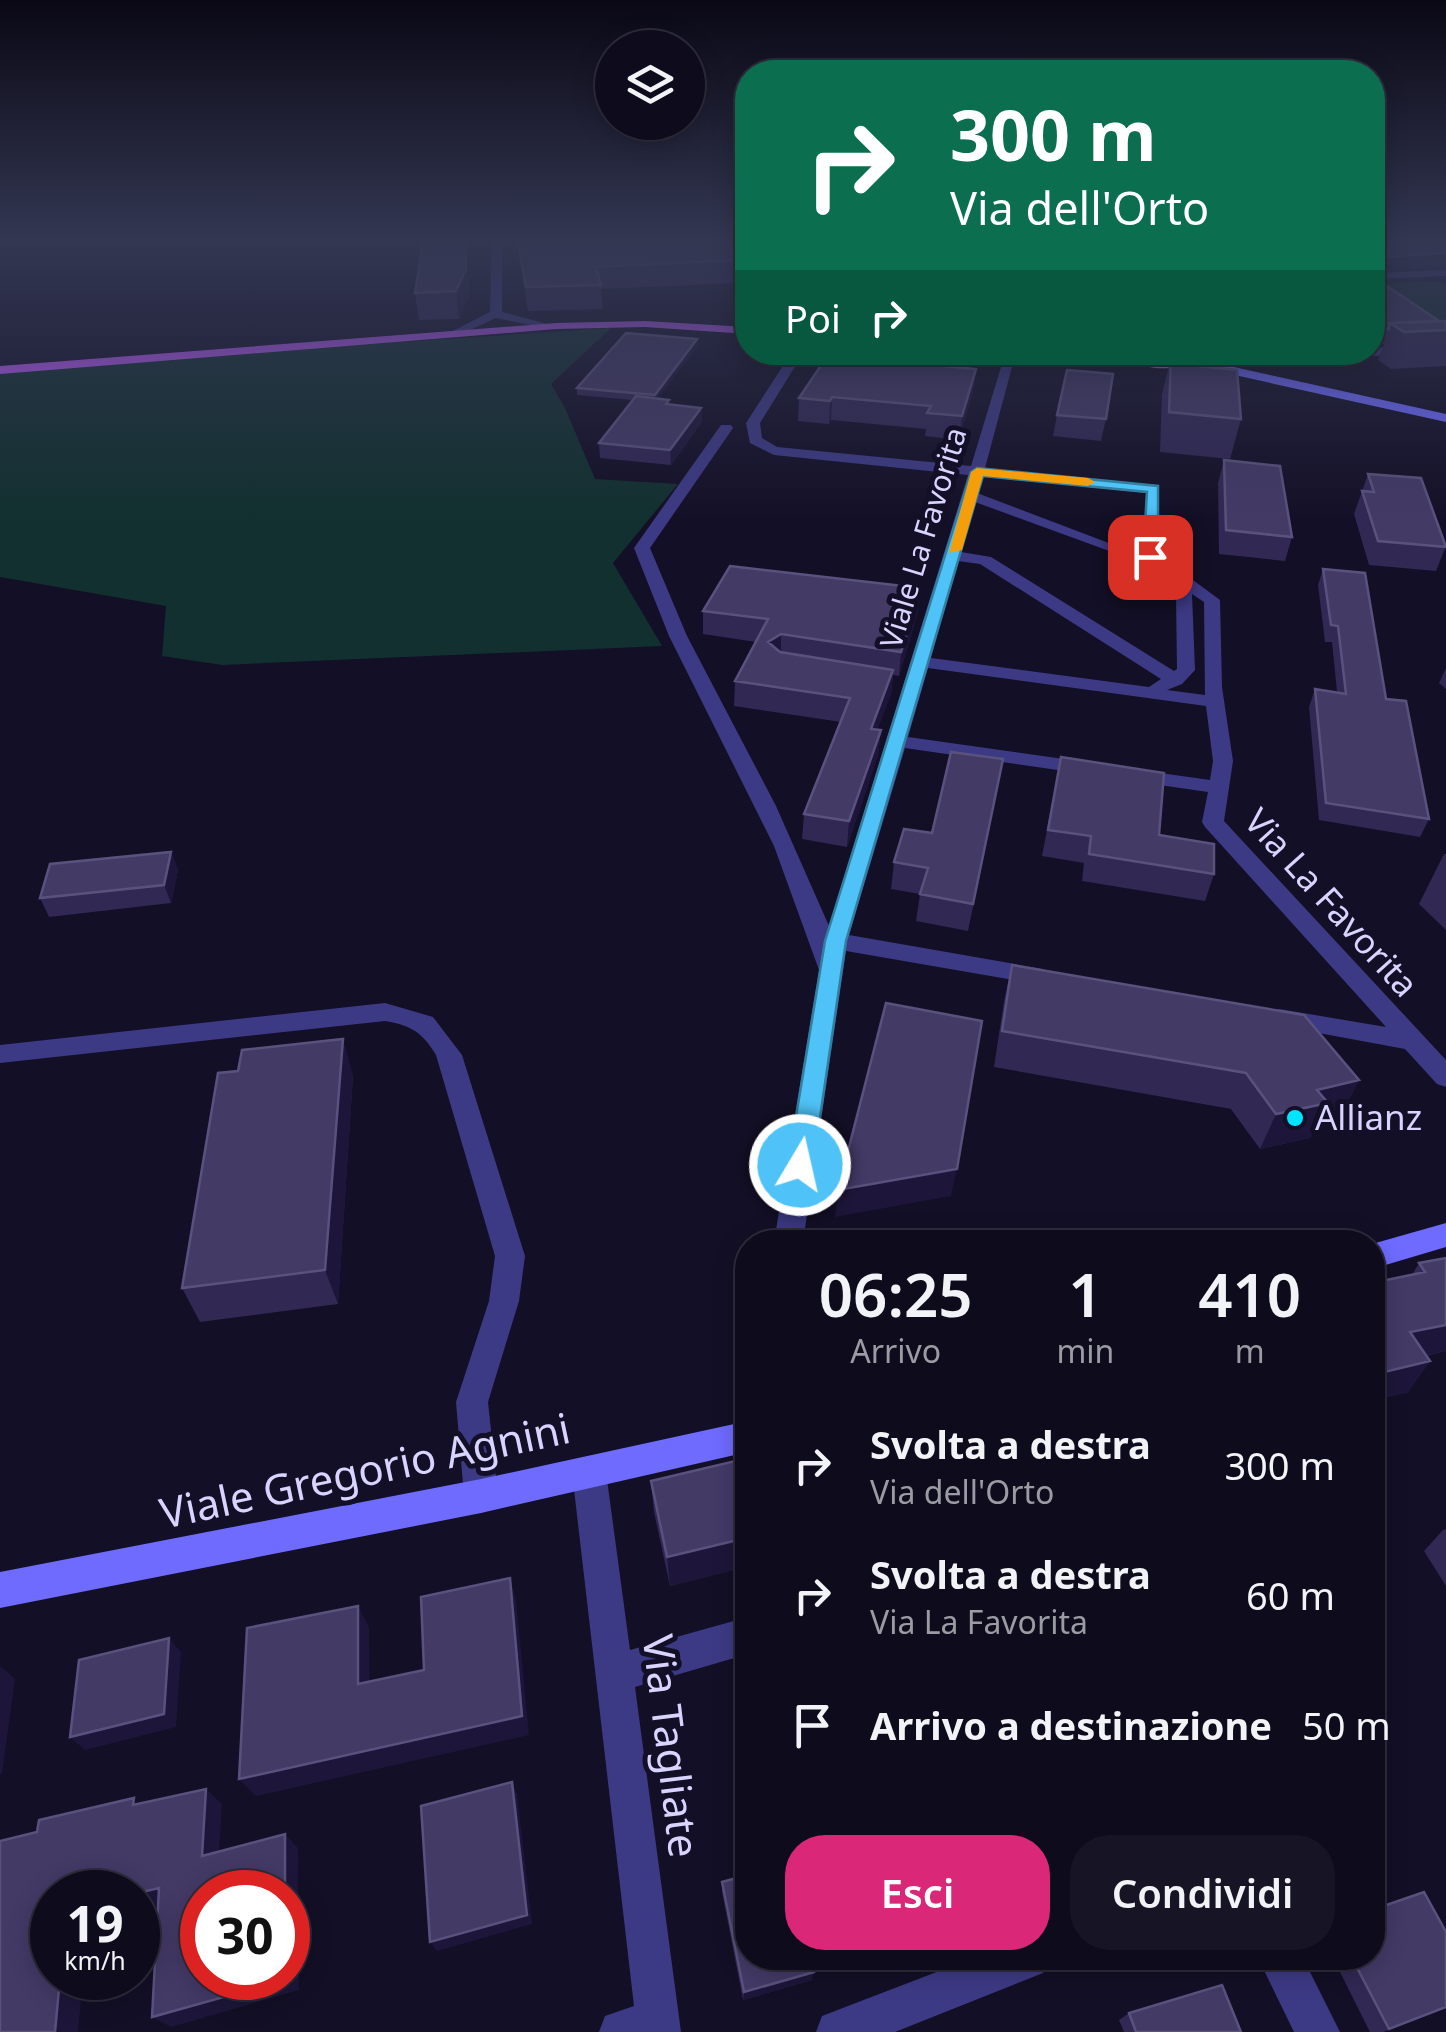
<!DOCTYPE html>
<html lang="it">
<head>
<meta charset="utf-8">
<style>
  body { margin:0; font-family:"Noto Sans",sans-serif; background:#171425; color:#f1f3f6; height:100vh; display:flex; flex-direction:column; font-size:38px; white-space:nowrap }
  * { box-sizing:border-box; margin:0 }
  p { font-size:32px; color:#9b9ba3 }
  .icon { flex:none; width:55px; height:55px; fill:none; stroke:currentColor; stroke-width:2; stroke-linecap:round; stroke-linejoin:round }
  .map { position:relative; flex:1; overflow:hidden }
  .side { position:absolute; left:735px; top:1230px; width:650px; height:740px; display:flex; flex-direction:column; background:#0e0b1c; border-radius:40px; box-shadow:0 5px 25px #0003,0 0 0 2px #2e2b3b }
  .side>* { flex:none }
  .guide { position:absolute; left:735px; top:60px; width:650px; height:305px; border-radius:40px; box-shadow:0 5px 25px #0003,0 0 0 2px #2e2b3b; background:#0b6e4f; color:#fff; overflow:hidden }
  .buttons { position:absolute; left:595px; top:30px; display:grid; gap:20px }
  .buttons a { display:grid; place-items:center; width:110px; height:110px; border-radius:50%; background:#0e0b1c; box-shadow:0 5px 25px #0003,0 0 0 2px #2e2b3b; font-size:50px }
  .speed { position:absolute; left:30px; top:1870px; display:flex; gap:20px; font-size:50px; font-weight:700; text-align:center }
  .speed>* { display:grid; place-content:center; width:130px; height:130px; border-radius:50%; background:#0e0b1c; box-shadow:0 5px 25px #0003,0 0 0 2px #2e2b3b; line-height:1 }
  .speed small { font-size:25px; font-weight:400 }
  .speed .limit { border:15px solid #d22; background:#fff; color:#111 }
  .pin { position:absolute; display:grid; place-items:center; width:85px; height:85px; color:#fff; margin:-42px; border-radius:20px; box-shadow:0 5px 15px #0006 }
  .me { position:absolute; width:110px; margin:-55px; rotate:9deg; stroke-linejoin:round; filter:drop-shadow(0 0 8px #0008) }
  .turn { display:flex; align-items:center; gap:35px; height:210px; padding:0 50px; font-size:45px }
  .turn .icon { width:130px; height:130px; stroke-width:2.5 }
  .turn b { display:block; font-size:70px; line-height:85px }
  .then { display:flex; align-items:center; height:95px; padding:0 50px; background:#0003; gap:20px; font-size:38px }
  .eta { display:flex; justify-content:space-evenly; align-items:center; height:170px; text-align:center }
  .eta b { font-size:60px; font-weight:600; line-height:70px }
  .button { display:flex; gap:20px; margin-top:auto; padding:20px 50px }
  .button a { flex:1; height:115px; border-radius:40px; background:#db2777; color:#fff; font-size:40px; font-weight:600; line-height:115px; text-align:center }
  .button a+a { background:#171425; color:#f1f3f6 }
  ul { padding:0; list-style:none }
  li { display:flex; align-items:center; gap:30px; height:130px; padding:0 50px }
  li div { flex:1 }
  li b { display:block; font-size:38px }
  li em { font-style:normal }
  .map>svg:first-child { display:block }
</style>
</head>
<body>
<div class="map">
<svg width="1446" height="2032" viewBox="0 0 1446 2032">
  <rect width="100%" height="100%" fill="#130f26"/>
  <path fill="#12302f" d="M1438 281 1446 285V332L1372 284Z
    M611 328 551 384 565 408 595 479 678 484 613 563 662 646 222 665 162 656 166 606 0 577V372L116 361Z"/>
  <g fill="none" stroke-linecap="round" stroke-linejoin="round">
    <path fill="#3d3a85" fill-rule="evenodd" d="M492 238H502V312L551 325V329L496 318 457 336 447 334 490 312Z
      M1446 270V276L1372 279V273Z
      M1446 345V353L1372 356 1366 352H1372V348Z
      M792 352H804L760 423 762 438 777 447 971 466 1005 354 1016 352 985 468 1159 486V555L1220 600 1222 687 1233 761 1224 821 1446 1060V1087L1437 1084 1405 1049 1270 1024 1266 1018 1270 1012 1279 1009 1386 1027 1205 827 1202 822 1208 792 1132 781 1122 775 1132 769 1210 780 1213 761 1206 706 928 668 908 737 1092 763 1102 769 1092 775 905 748 849 935 1043 969 1055 977 1043 985 846 951 803 1242H774L819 970 774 846 669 636 634 548 721 425H731L733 428 650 548 687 636 776 806 829 926 968 475 774 455 750 443 746 423ZM982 476 1146 493 1143 556 977 493ZM975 502 1123 556 1176 594 1177 669 1174 671 991 557 961 552ZM958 561 980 564 1161 679 1149 687 931 658ZM1192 594 1204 602 1205 695 1167 690 1182 684 1195 670Z
      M1365 352 1339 357 1333 353V352Z
      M385 1003 433 1017 462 1055 525 1256 519 1301 488 1402 498 1496 493 1508 481 1513 469 1508 464 1496 456 1402 489 1301 495 1256 436 1055C423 1033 411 1025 385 1021L0 1063V1045Z
      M589 1456 601 1461 606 1472 630 1650 748 1617V1654L635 1687 681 2032H599L605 2016 634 2006 572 1472 577 1461Z
      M973 1958H1050L1043 1973 895 2032H816L822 2016Z
      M1258 1958H1303L1340 2032H1294Z"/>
    <path fill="#6f6bff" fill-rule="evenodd" d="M1189 357 1446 414V422L1185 364Z
      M1446 1223V1247L1372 1269V1244Z
      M748 1421V1452L481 1513 0 1608V1572L481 1479Z"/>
    <path fill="#c25bff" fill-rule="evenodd" d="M645 321 748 327V334L645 327 556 329 0 374V366L556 323Z
      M983 352H1132L1155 361 1184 359 1186 352H1198L1193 364C1168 371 1145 370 1122 357Z"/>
  </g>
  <path fill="#312854" d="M466 238 469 296 459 319 419 320 415 293Z
    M517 238 737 260V283L601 289 603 309 528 311Z
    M1372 276 1439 321H1446V366L1391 369 1378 360 1384 344H1372Z
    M697 339 698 346 657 399 669 405 701 408 702 422 671 465 600 458 599 443 633 400 577 395V388Z
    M865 356 863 359 976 369 973 391 959 440 925 436 926 429 831 420 829 424 798 421 799 398Z
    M1171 357 1198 366 1241 419 1230 459 1160 452 1162 394Z
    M1057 415 1106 419 1101 441 1053 436Z
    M1224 460 1292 537 1285 561 1219 554 1218 483Z
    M1368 474 1446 546 1436 571 1369 565 1354 514Z
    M1323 569 1386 699 1429 819 1420 837 1319 820 1309 707 1315 689 1337 692 1332 642H1325L1318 585Z
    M921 588 918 611 899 676 893 675 891 694 877 730H881L878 755 847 847 802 839 804 814 841 722 734 706 735 681 756 642 703 634V611Z
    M1446 668V689L1439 683Z
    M1061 757 1159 835 1214 874 1205 901 1082 881 1084 863 1042 856Z
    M998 786 968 931 916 921 920 894 891 889 894 862 932 833Z
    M171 852 178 870 171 903 49 917 40 898Z
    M1444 854H1446V930L1419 904Z
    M1012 965 1359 1080 1341 1115 1318 1121 1310 1138 1260 1149 1231 1109 994 1067 1004 1001Z
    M353 1075 338 1304 200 1322 182 1288Z
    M1446 1258V1351L1426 1356 1430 1361 1407 1393 1412 1275 1419 1263Z
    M748 1458V1546H745V1567L670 1586 654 1512 651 1481Z
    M1446 1529V1586L1424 1551 1443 1530Z
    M722 1882 812 1980 743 2000 722 1892Z
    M1333 1958H1372L1446 2008 1383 2032H1370Z
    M1129 2013 1241 2032H1124L1119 2020Z"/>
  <path fill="#1d163a" d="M466 238 469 296 459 319 456 291Z
    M1446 253V266L1372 272V258Z
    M697 339 698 346 655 402V395Z
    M856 352H865V356L852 380 853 358Z
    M976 369 973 391 959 440 962 416Z
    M832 397 831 420 829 424 830 401Z
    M701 408 702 422 671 465 670 450Z
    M921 588 918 611 899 676 901 652Z
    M781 634V658L768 642Z
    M893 670 891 694 868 754 871 729Z
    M881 730 878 755 847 847 849 821Z
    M171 852 178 870 171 903 164 885Z
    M343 1039 353 1075 338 1304 325 1270Z
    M1359 1080 1341 1115 1318 1121 1310 1138 1260 1149 1276 1114 1317 1090Z
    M957 1169 951 1196 835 1217 838 1190Z
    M1446 1325V1351L1387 1364 1410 1332Z
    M1430 1361 1407 1393 1372 1401V1375Z
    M748 1516V1546H745V1567L670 1586 667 1557 740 1518Z
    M510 1578 516 1600 529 1735 256 1796 239 1779 522 1716Z
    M358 1606 369 1627 370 1704 358 1684Z
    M169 1638 181 1652 176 1727 85 1750 70 1737Z
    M0 1666 15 1679 2 1774H0Z
    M512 1782 517 1794 532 1924 437 1951 430 1942Z
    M206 1789 222 1804 218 1870 202 1856Z
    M285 1834 298 1848 299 1990 171 2027 152 2017 288 1978V1892H285Z
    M159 1888 177 1901 138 1910V1893Z
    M814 1972 812 1980 743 2000 744 1992Z
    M60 1978H83L78 2032H55Z"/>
  <path fill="#433a66" stroke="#5a527e" stroke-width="2.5" d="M424 238H465L466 269 456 291 415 293Z
    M517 238H727L737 260 596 267 601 285 526 287Z
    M1372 238H1446V253L1372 258Z
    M1372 276 1439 321 1390 323 1389 329H1377L1372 332Z
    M1446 321V330L1404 332 1390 323Z
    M626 333 697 339 655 395 577 388Z
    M830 352H856L853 358 976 369 962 416 927 413 931 406 832 397 830 401 799 398Z
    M1171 357 1198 359V366L1237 370 1241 419 1169 412Z
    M1067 370 1113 374 1106 419 1057 415Z
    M636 396 669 400 666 404 701 408 670 450 599 443Z
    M1224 460 1280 466 1292 537 1226 530Z
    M1368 474 1421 478 1446 547 1378 541 1362 491 1374 492Z
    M730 566 921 588 901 652 781 634 768 642 780 652 893 670 871 729 881 730 849 821 804 814 850 698 735 681 768 619 703 611Z
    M1323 569 1365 573 1386 699 1406 701 1429 819 1326 803 1315 689 1346 694 1338 626 1331 625Z
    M951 752 1003 759 973 904 920 894 928 868 894 862 904 829 932 833Z
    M1061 757 1164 773 1159 835 1214 844V874L1089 854 1091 836 1048 830Z
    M171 852 164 885 40 898 50 864Z
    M1012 965 1304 1015 1359 1080 1317 1090 1328 1103 1276 1114 1246 1073 1002 1031Z
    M886 1003 982 1021 957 1169 838 1190Z
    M343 1039 325 1270 182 1288 218 1073 238 1071 242 1050Z
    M1446 1258V1325L1410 1332 1430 1361 1372 1375V1283L1425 1272 1419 1263Z
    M748 1458V1516L740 1518 746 1538 667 1557 651 1481Z
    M510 1578 522 1716 239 1779 247 1628 358 1606V1684L424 1670 421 1597Z
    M169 1638 164 1714 70 1737 79 1660Z
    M512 1782 527 1915 430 1942 421 1806Z
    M206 1789 202 1856 285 1834V1892H202V1978H285V1980L152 2017 159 1888 138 1893 52 1892V1978H60L55 2032H0V1841L37 1832 39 1820 134 1798 133 1805Z
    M748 1875V1958H811L814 1972 744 1992 722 1882Z
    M1424 1892 1446 1932V2007L1389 2029 1352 1958H1372V1910Z
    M1222 1985 1241 2032H1136L1129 2013Z"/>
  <linearGradient id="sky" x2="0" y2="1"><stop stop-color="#0a0815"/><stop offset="0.46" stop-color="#333752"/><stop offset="1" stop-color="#333752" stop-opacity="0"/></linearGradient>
  <rect width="1446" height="522" fill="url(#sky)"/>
  <path fill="#4fc3f7" stroke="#337fa1" stroke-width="2.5" d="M977 468 1158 486V557L1150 562 1143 557 1147 492 983 476 846 941 813 1165 809 1172H791L788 1165 825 941 971 472Z"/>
  <path fill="#f59e0b" d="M977 468 1088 478 1095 482 1088 486 983 476 962 550 949 553 971 472Z"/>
  <circle fill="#00e5ff" stroke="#130f26" stroke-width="4" cx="1295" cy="1118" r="10"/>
  <g text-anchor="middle" stroke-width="10" stroke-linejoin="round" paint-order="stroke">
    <g font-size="30" fill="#d9d4ff" stroke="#130f26">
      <text transform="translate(924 538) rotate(-73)" y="10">Viale La Favorita</text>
    </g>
    <g font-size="35" fill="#d9d4ff" stroke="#130f26">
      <text transform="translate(1331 903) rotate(48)" y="12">Via La Favorita</text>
    </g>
    <g font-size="35" fill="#d9d4ff" stroke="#130f26" text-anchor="start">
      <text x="1315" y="1130">Allianz</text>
    </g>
    <g font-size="42" fill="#d9d4ff" stroke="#130f26">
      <text transform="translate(365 1471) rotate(-12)" y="15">Viale Gregorio Agnini</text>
      <text transform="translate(671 1746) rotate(83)" y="15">Via Tagliate</text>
    </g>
  </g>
</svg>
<div class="buttons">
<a><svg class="icon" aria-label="layers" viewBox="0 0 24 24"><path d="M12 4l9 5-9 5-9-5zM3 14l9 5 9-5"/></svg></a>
</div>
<div class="speed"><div>19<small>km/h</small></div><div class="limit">30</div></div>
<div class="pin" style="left:1150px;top:557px;background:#d93025"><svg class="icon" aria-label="arrive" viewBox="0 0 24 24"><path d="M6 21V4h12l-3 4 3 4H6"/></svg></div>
<svg class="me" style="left:800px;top:1165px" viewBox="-20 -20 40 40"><circle r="17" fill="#4fc3f7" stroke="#fff" stroke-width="3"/><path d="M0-11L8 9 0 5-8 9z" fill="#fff"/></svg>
<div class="guide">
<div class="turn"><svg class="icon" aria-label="right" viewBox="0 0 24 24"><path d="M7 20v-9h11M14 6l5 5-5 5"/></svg><div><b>300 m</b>Via dell'Orto</div></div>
<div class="then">Poi<svg class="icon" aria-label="right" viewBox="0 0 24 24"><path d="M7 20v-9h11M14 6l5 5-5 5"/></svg></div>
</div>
<section class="side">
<div class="eta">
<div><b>06:25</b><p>Arrivo</p></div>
<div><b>1</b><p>min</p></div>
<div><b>410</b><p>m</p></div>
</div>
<ul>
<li><svg class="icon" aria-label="right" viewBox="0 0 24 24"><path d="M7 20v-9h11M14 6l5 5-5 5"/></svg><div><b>Svolta a destra</b><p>Via dell'Orto</p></div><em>300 m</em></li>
<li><svg class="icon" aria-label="right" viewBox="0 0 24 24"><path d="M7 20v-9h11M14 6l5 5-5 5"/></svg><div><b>Svolta a destra</b><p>Via La Favorita</p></div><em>60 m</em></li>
<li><svg class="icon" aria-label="arrive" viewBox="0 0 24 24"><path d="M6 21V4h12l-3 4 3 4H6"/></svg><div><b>Arrivo a destinazione</b></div><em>50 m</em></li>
</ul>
<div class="button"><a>Esci</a><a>Condividi</a></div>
</section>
</div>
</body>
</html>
